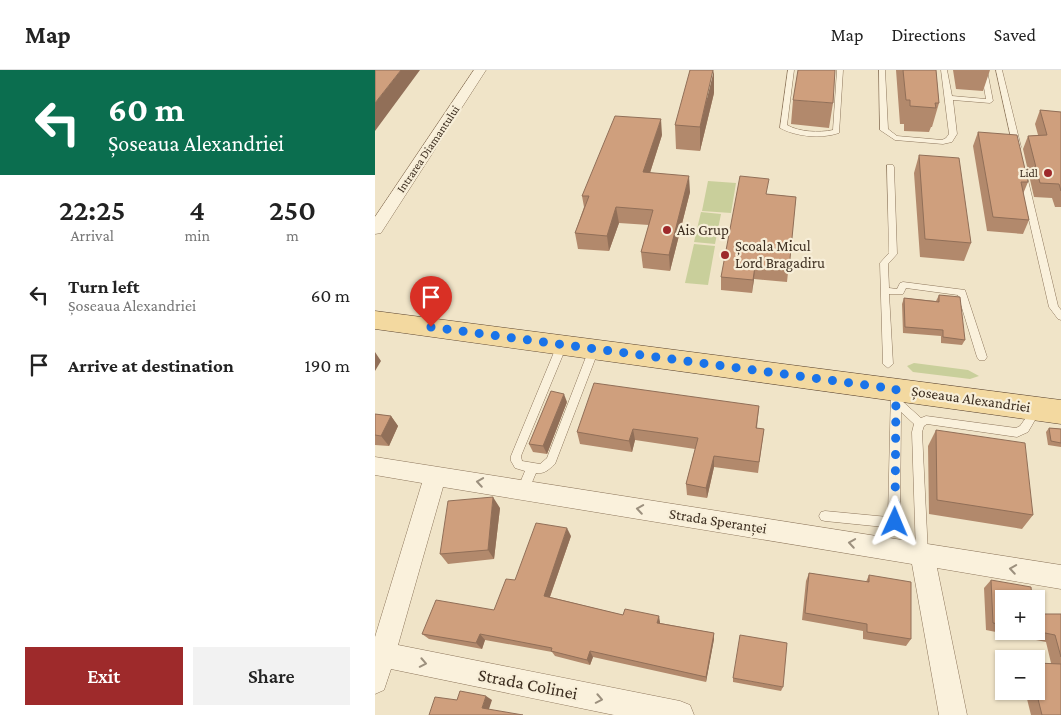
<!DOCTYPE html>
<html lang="en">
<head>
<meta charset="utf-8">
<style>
  body { margin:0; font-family:"Crimson Pro",serif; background:#f2f2f2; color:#222; height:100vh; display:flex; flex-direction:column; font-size:19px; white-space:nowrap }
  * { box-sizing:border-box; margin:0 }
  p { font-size:16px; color:#767676 }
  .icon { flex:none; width:28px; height:28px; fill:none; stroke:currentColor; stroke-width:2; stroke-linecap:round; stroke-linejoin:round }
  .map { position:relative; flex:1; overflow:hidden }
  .side { display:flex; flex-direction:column; background:#fff; width:375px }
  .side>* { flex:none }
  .banner { background:#0b6e4f; color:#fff; overflow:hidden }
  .tools { position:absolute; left:620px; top:520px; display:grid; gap:10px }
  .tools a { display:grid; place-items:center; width:50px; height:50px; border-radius:0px; background:#fff; box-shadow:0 1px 4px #0004; font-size:25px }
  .pin { position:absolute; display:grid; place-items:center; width:42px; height:42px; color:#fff; margin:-51px -21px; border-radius:50% 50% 50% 0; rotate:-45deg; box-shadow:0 0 5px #0007 }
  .pin .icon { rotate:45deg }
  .me { position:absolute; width:55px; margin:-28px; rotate:1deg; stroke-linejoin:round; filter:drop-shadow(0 0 4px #0008) }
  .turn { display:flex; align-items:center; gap:18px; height:105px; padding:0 25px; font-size:22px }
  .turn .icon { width:65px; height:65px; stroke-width:2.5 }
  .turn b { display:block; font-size:35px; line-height:42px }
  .eta { display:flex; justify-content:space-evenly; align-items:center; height:85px; text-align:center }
  .eta b { font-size:30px; font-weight:600; line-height:35px }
  .action { display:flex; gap:10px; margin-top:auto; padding:10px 25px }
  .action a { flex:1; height:58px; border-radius:0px; background:#9e2a2b; color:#fff; font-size:20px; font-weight:600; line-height:58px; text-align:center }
  .action a+a { background:#f2f2f2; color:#222 }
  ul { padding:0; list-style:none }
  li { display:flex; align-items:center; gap:15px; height:70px; padding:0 25px }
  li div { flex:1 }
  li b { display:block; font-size:19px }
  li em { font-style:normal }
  header { display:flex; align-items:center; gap:30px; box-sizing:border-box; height:70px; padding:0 25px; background:#fff; border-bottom:1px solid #e0e0e0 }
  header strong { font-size:24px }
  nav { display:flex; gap:28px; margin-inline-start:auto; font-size:18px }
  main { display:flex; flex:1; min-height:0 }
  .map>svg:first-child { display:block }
</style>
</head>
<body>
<header>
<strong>Map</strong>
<nav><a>Map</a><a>Directions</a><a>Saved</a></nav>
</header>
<main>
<section class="side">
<div class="banner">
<div class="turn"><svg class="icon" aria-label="left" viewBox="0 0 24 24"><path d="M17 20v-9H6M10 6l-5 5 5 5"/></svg><div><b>60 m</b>Șoseaua Alexandriei</div></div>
</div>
<div class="eta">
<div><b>22:25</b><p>Arrival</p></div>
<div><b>4</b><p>min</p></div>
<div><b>250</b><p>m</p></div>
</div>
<ul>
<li><svg class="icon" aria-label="left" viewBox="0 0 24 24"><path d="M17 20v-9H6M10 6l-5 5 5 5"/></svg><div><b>Turn left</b><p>Șoseaua Alexandriei</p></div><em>60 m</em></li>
<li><svg class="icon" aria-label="arrive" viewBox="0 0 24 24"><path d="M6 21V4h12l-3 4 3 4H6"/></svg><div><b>Arrive at destination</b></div><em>190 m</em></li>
</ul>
<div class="action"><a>Exit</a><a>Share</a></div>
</section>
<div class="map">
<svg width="686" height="645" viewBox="0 0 686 645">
  <rect width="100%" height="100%" fill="#f0e4c8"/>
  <path fill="#c9cf9b" d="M333 111 361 113 356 143 327 141Z
    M326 142 346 144 340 174 319 172Z
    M319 174 340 176 333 215 310 213Z
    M539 293 593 300 604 306 595 309 538 302 532 296Z"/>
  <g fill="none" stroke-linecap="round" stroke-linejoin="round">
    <defs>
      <path id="service" d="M413 0H419L412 55C424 62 444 63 458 60L462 0H468L464 63C447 69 421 67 405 58Z
        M504 0H510L513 59 522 66 567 70 571 68 574 64 566 0H572L577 26 611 29 606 0H612L618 31 615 33 578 30 582 64 577 72 568 74 520 70 505 60Z
        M621 0H627L646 77 645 79 638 77Z
        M512 95H518L519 97 522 184 513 194 514 218 522 219 525 213 528 212 590 220 612 287 610 290H604L602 287 583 225 531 218 528 224H514L518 294 513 298 508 294 505 193 514 183Z
        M645 104H648L652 106 683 236 686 240V250L683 249 674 237 644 106Z
        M187 271 192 275 146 386 147 391 165 394 172 388 214 279 219 275 224 279 180 394C173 400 170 404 161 403L152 424 148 425 144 424 142 420 150 401 140 398 136 391V386L182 275Z
        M521 315 525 316 526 330 546 348 551 346 641 358 645 356 650 349 648 338 649 335H657L660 350 653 362 642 367 552 354 549 356 547 362 553 484 551 488 547 490 543 488 541 484 537 362 539 354 526 342 525 453 523 457 519 458 450 451 446 450 444 446 446 442 450 441 513 447 516 319 517 316Z"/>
      <path id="minor" d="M99 0H111L6 163 0 164V147Z
        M0 387 686 495V519L562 498 592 645H564L537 494 68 417 23 575 305 631 315 635 319 645H239L16 599 9 620 0 624V567L47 413 0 405Z"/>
      <path id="primary" d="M0 241 686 330V354L0 259Z"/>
    </defs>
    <use href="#service" stroke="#8d765c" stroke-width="1"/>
    <use href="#minor" stroke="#8d765c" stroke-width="1"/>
    <use href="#primary" stroke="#5b4430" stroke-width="1"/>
    <use href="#service" fill="#faf1dc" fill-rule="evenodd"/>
    <use href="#minor" fill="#faf1dc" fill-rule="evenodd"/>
    <use href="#primary" fill="#f3d9a0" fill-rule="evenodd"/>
  </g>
  <path fill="#b2896c" d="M521 0H561L564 33 557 57H556L554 62 529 61V54H525Z
    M578 0H615L608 21 581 19Z
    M339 23 325 81 301 79 300 55Z
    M418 30 458 33 454 58 416 54Z
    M665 40 686 42V137H680L677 128 659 127 648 79 653 66 663 65 660 54Z
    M603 62 653 112 648 124 654 150 648 164 612 161 598 76Z
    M287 65 275 103 315 122 295 201 268 198 266 182 274 155 244 153 234 181 203 179 200 163 209 137 207 126Z
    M544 85 596 173 589 191 545 187 539 103Z
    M392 124 421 127 412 212 379 209 377 223 346 220V207Z
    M564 225 590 270 587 275 566 273V266L528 263 527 234 529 228 561 231Z
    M192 332 172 384 158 382 154 374Z
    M384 336 382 358 389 359 383 403 339 397 332 428 312 425 311 414 320 379 260 370 257 382 205 374 202 362Z
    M0 344 16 346 23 356 14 376 0 375Z
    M674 358 686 359V377L673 375 671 362Z
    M561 360 658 445 647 459 554 444 553 376Z
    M125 438 119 489 73 494 65 484Z
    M196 466 175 527 248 545 285 552V553L339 563V569L331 612 218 587 215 595 180 586 177 582 110 570 107 579 54 569 47 564 119 540 140 510Z
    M434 503 491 512 494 505 536 569 531 576 488 569V561L427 550 431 511Z
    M616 510 629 529V561H661L686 544V645H656L650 621H661L676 593 671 572 611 560 609 518Z
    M358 608 408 617 406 621 358 612Z"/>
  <path fill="#916f58" d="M26 0H45L0 61V33Z
    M339 0V23L325 81V57Z
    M286 49 287 65 270 118 268 102Z
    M314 106 315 122 295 201 294 185Z
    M241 137 244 153 234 181 232 166Z
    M380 196 379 209 377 223 378 210Z
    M0 282 6 291 0 301Z
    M189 324 192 332 172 384 168 376Z
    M16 346 23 356 14 376 6 366Z
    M258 359 260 370 257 382 254 371Z
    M339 386V397L332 428 331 418Z
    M118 427 125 438 119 489 113 480Z
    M192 458 196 466 173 532 169 526Z
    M284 546 285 552 283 559 282 553Z
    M339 563V569L331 612V607Z
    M105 564 110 570 107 579 101 573Z
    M215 581 218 587 215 595 212 590Z
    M111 626 117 630 113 642 107 638Z"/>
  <path fill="#cf9f7d" stroke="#916f58" d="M0 0H26L0 33Z
    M315 0H338L325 57 300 55Z
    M423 0H460L458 33 418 30Z
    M528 0H561L564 33H560L561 38 535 36V30H531Z
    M665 40 686 42V121L684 114 665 113 653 66 672 65Z
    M240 46 286 49 268 102 314 106 294 185 266 182 278 140 241 137 232 166 200 163 214 126H207Z
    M603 62 642 65 653 112H646L654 150 618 147Z
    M544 85 584 88 596 173 550 169Z
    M365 106 394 109 391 124 421 127 414 199 380 196 378 210 346 207Z
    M564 225 585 227 590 270 568 267V260L530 257 529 228 564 232Z
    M219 313 384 336 381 358 389 359 384 392 339 386 331 418 311 414 323 368 258 359 254 371 202 362Z
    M176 321 189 324 168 376 154 374Z
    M0 344 16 346 6 366 0 365Z
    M674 358 686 359V373L676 371Z
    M561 360 650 373 658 445 562 430Z
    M118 427 113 480 65 484 73 431Z
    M161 453 192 458 169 526 248 545 250 539 284 546 282 553 339 563 331 607 215 581 212 590 176 581 177 578 105 564 101 573 47 564 61 530 119 540 131 509 140 510Z
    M434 503 494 512V505L536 512V569L492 562V554L430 543Z
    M616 510 656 517 657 529H629V555L618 553Z
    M661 544H686V587L680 565 660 561H661Z
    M365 565 412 573 408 617 358 608Z
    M661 593 686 594V645H667L661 621Z
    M85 621 111 626 107 638 148 645H54L60 627 82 630Z"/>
  <defs><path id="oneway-chevron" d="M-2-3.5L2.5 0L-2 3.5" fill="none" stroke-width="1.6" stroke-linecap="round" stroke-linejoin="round" transform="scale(1.25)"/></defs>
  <g stroke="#9c907e">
    <use href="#oneway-chevron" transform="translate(105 412) rotate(-171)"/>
    <use href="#oneway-chevron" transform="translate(265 439) rotate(-171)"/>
    <use href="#oneway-chevron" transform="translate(477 473) rotate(-171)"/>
    <use href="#oneway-chevron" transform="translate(638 499) rotate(-171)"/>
    <use href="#oneway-chevron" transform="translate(48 593) rotate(11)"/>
    <use href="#oneway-chevron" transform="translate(224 629) rotate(11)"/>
  </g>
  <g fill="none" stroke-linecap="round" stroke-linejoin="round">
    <path stroke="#1a73e8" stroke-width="9" stroke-dasharray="0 16.2" d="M56 257 521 319 520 452"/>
  </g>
  <g fill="#9e2a2b" stroke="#f7eed8" stroke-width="2">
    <circle cx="673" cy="103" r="5"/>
    <circle cx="292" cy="160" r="5"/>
    <circle cx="350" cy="185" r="5"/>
  </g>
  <g text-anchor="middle" stroke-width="4.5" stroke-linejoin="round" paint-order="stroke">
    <g font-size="12" fill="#3d2e20" stroke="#f7eed8">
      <text transform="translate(53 79) rotate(-56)" y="4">Intrarea Diamantului</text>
    </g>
    <g font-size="12" fill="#3d2e20" stroke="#f7eed8" text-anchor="end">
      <text x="663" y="107">Lidl</text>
    </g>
    <g font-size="15" fill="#3d2e20" stroke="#f7eed8" text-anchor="start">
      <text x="302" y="165">Ais Grup</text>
      <text x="360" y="181">Școala Micul<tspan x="360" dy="17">Lord Bragadiru</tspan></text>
    </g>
    <g font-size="15" fill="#3d2e20" stroke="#f7eed8">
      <text transform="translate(596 329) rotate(8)" y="5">Șoseaua Alexandriei</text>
      <text transform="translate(343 451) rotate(9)" y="5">Strada Speranței</text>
    </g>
    <g font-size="18" fill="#3d2e20" stroke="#f7eed8">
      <text transform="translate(153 614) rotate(11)" y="6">Strada Colinei</text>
    </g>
  </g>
</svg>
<div class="tools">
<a>+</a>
<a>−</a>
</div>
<div class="pin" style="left:56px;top:257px;background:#d93025"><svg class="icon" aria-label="arrive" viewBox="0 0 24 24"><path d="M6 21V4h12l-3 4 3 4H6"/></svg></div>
<svg class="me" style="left:520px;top:452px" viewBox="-20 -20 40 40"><path d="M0-17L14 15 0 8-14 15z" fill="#1a73e8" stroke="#fff" stroke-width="4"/></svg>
</div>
</main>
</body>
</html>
